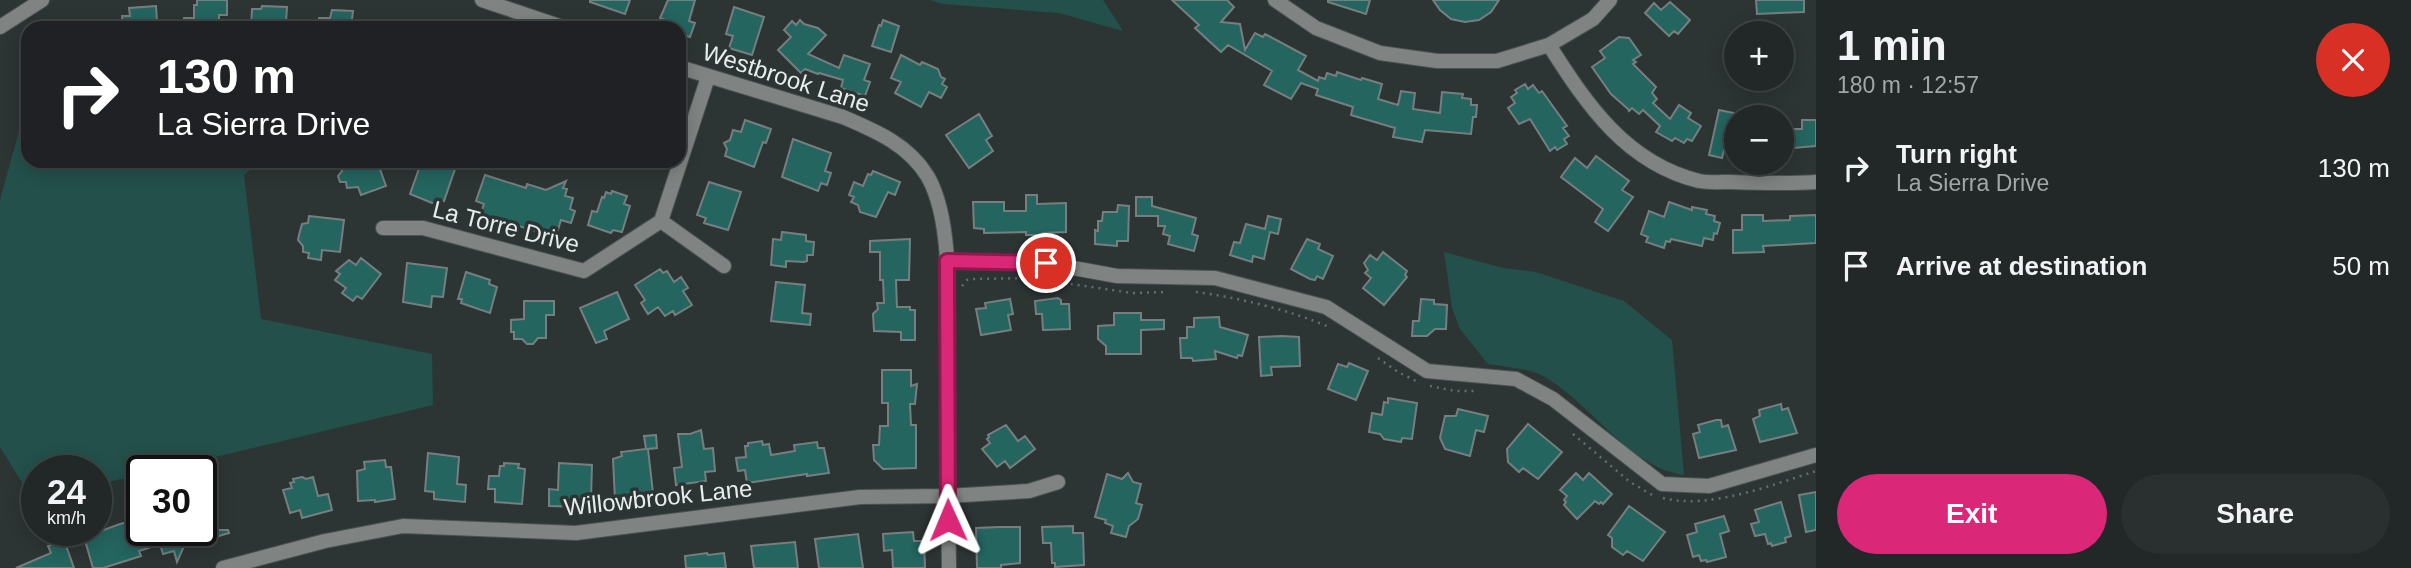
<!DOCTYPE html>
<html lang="en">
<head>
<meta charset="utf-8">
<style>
  body { margin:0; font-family:Arial,sans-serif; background:#2a302f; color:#f1f3f6; height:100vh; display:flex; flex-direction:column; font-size:26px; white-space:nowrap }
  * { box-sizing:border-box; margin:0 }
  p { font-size:23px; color:#a2a6a7 }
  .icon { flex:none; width:38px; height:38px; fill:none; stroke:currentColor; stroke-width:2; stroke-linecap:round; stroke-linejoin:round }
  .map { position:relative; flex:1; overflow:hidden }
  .drawer { display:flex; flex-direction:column; background:#222827; width:595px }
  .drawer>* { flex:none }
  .guide { position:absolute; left:21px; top:21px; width:665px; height:147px; border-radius:21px; box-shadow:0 4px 18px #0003,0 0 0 2px #3f4444; background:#202124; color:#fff; overflow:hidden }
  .tools { position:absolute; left:1724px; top:21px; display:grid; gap:14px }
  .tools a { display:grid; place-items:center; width:70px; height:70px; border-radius:50%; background:#222827; box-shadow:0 4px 18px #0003,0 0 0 2px #3f4444; font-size:35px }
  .speed { position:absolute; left:21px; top:455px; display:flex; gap:14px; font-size:35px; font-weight:700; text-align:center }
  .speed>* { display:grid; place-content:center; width:91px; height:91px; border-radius:50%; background:#222827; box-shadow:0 4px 18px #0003,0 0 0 2px #3f4444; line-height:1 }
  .speed small { font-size:18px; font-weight:400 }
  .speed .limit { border:4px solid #111; border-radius:10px; background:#fff; color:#111 }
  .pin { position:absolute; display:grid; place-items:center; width:60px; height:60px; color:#fff; margin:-30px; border:4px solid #fff; border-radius:50%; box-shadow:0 2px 7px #0007 }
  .me { position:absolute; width:77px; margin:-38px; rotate:359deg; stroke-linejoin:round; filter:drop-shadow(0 0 5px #0008) }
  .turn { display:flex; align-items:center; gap:24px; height:147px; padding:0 21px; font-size:32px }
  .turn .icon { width:91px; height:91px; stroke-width:2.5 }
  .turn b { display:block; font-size:49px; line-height:60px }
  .round { display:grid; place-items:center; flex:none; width:74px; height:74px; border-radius:37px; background:#2a302f }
  .headline { display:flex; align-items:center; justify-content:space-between; height:119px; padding:0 21px }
  h1 { font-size:42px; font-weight:800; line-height:52px }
  .action { display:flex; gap:14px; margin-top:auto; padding:14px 21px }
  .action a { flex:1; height:80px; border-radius:42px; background:#db2777; color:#fff; font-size:28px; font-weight:800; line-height:80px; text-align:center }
  .action a+a { background:#2a302f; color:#f1f3f6 }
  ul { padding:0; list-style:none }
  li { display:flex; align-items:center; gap:21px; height:98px; padding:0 21px }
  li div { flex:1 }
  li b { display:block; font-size:26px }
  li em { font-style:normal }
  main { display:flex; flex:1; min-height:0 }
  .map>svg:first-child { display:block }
</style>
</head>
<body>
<main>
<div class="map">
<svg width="1816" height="568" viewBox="0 0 1816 568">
  <rect width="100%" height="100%" fill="#2d3534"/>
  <path fill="#23504b" d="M930 0H1103L1123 31 1059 13 943 4Z
    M26 106 28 161H261L244 175 261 319 432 354 433 405 156 471H142V474L96 485V471H37V499L33 500 0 447V200Z
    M1444 252 1503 268 1536 272 1624 301 1672 340 1684 475C1631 468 1591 404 1545 377 1528 368 1507 367 1488 364L1460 329 1452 308Z"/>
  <path fill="#24655f" stroke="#767f7e" stroke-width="2" d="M197 0H227V15H219V28H184V18H194V5H197Z
    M590 0H630L625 14 590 2Z
    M668 0H695L689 21 695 23 690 37 679 34V28H666L668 21 660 18Z
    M1172 0H1227L1234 7 1221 22 1240 24 1245 50 1255 33 1263 37 1265 34 1306 56 1298 70 1318 81 1319 77 1325 79 1327 73 1336 76 1337 72 1361 80 1362 78 1382 84 1378 99 1398 105 1401 91 1415 93 1413 109 1440 113 1442 92 1463 94 1462 98 1471 99V105H1477L1476 117H1473L1471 134 1425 130 1422 142 1393 137 1395 128 1351 115 1353 107 1316 95 1318 89 1301 83 1291 99 1264 85 1272 71 1228 45 1221 52 1195 28 1199 25Z
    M1328 0H1370L1366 14 1328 2Z
    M1433 0H1499L1491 12 1479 20 1465 22 1451 19 1440 10Z
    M1756 0H1804V12L1757 14Z
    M1670 2 1690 20 1678 34 1674 31 1669 36 1645 13 1654 3 1661 10Z
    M156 6 157 21H151V28H123L122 16H130L129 8Z
    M262 6 287 7 286 22H281V28H251L252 9H261Z
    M734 7 764 17 752 55 729 48 733 36 726 34Z
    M332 10 353 11 351 28H318L319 18H330Z
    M800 20 804 24 818 28 826 35 808 54 839 68 844 55 870 64 864 80 870 82 865 96 841 88 843 80 819 73 818 74 805 69 801 73 778 50 791 37 784 30 792 21 796 25Z
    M883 20 899 26 891 52 872 46 879 25 881 26Z
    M1619 37 1629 38 1641 55 1633 60 1636 62 1633 64 1656 87 1652 93 1657 99 1653 103 1670 119 1679 105 1691 113 1688 118 1701 126 1692 141 1687 139 1684 143 1675 138 1672 141 1656 132 1660 126 1643 110 1639 114 1632 108 1629 111 1628 109 1611 94 1592 67 1605 58 1600 51Z
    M901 55 920 65 922 62 938 69 941 77 945 79 942 84 947 87 941 98 929 92 921 107 895 93 901 82 891 78Z
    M1525 84 1528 89 1533 85 1539 93 1542 91 1567 126 1563 128 1569 136 1564 139 1567 144 1557 150 1555 147 1550 151 1530 119 1519 124 1508 108 1515 103 1511 97 1517 93 1515 90Z
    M1719 110 1734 113 1732 121H1736V149L1725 147 1722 158 1709 155Z
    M979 114 992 136 986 140 993 151 969 168 946 135Z
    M745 120 771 129 766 143 763 142 754 167 725 156 727 149 724 143 730 140 733 130 741 132Z
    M1802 120H1816V146L1782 149V129H1802Z
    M793 139 831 153 825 171 831 173 827 185 821 183 818 191 782 177Z
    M1596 156 1629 181 1622 190 1633 197 1608 231 1595 222 1603 209 1561 177 1575 158 1587 168Z
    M343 161H377L386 186 361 195 358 187 347 188 346 182H340L338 176 342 171 341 167 345 166Z
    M421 163 440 169 441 164 455 169 444 201 437 199 435 203H432L410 194Z
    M873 171 900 182 895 195 888 192 876 217 860 212 858 205 851 202 854 197 849 195 854 182 863 186 868 174 871 175Z
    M485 175 526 188 527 184 546 190 566 181 563 188 567 189 565 196 573 198 570 209 575 211 571 223 561 220 557 233 554 232 553 236 480 215 484 204 476 201Z
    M709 182 741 192 728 230 704 223 706 218 697 215Z
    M612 191 627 196 624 204 630 206 622 232 613 230 611 233 588 225 592 211 597 212 602 197 604 198 606 192 611 194Z
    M1026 195H1037V204L1066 203V232L1043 233V235H1026V232L984 233V229L974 228 973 202H1004V211H1026Z
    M1136 197H1152V206L1196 218 1192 234 1198 236 1194 251 1168 244 1170 236 1163 234 1165 226H1158V216H1136Z
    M1669 202 1692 210V207L1707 210 1706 214 1715 216 1714 221 1720 223 1717 234 1714 233 1713 240 1704 238 1702 246 1671 239 1670 242 1666 241 1664 248 1646 242 1648 237 1641 234 1649 211 1664 217Z
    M1118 205 1129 206 1128 241H1117V246L1095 244V230L1098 231V221H1102L1103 212H1117Z
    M1742 215H1763V221L1790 220V216L1816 215V243L1763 246 1764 252 1733 253V230H1742Z
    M309 216 344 220 340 252 322 250 321 260 308 258 309 253 303 252V246L298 240 299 235 302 224 308 223Z
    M1268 216 1281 219 1278 234 1270 232 1264 259 1253 256 1252 262 1230 255 1234 242 1240 243 1246 224 1265 229Z
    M782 232 806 235V241L814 242 813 255H807V261L804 262 786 261V267L771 265 773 239 781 240Z
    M910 239 909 280H896L897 307H910V310H915V340H901V332L874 331 873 314 878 309 877 303H884L883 280H880V252H870V241Z
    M1307 239 1320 244 1318 249 1333 256 1323 279 1317 276 1315 280 1310 279 1291 269Z
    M1383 252 1407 271 1405 275 1407 277 1384 305 1363 288 1371 278 1365 273 1368 270 1364 263 1370 255 1377 260Z
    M361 258 381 274 362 299 357 296 353 301 342 293 346 288 335 280 340 274 336 271 349 260 356 265Z
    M407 263 447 268 443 297 432 296 431 307 403 302Z
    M660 269 663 273 667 271 674 282 681 277 688 288 683 291 692 305 675 315 673 311 665 316 658 307 648 314 641 303 645 300 635 285Z
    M466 272 490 280 489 284 497 287 490 313 461 303 462 299H458Z
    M776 282 805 285 802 313 811 314 810 325 771 321Z
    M617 292 629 319 604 331 607 339 596 343 580 308Z
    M1058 298 1061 300V304H1069L1070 329 1043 330 1042 314H1036L1035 301Z
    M1010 299 1013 314 1008 315 1011 330 981 335 976 309 986 308 985 303Z
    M1421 299 1434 300V304L1447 305 1446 329H1435L1427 336H1412L1413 321H1419Z
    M524 301H554V315H546V338H538L533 344H527L522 339H514V332H511V320L524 319Z
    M1114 313H1141V320H1164V329L1141 330V354H1106V346L1098 339V326L1114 325Z
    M1219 317 1220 327 1248 335 1242 356 1238 355 1237 358 1215 351 1216 359 1193 361 1192 358H1181L1180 338H1187V327H1194V318Z
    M1282 336 1299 337 1300 366 1271 367 1272 375 1261 376 1259 337Z
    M1349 363 1368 371 1356 400 1328 389 1338 364 1347 367Z
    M882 370H911V386L917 384 915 404H910L911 425H916V468L883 469 874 460 873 445H879L880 426H888V403H882Z
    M1388 398 1417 403 1412 439 1402 438 1401 442 1384 439 1380 434 1369 432 1372 413 1382 415 1384 402 1388 403Z
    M1781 404 1782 410 1788 408 1797 433 1760 442 1753 419 1760 416 1759 410Z
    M1458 409 1488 416 1484 432 1476 430 1470 456 1445 449 1440 438 1445 416H1456Z
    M1716 420H1721L1722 427 1728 425 1736 450 1699 458 1693 434 1700 432 1698 425Z
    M1528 424 1562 452 1538 479 1523 468 1519 472 1508 462 1507 449Z
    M1006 425 1018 441 1025 436 1035 449 1010 468 1005 461 997 467 982 449 990 443 987 439 989 437 988 435Z
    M701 430 704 449 713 448 715 471 705 472 706 481 676 485 674 468 682 467 678 434H690Z
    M656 435 657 448 648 449 653 493 615 500 613 459 622 456 621 452 646 449 644 436Z
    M762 441 763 445 769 444 771 455 795 451 794 445 817 442 818 448H824L829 473 807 476V474L747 483 745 470 738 471 736 458 746 457 745 446H748V443Z
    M428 453 459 457 457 484 466 485 465 502 434 499V492L425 491Z
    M385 460 386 467H391L395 499 375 502V500L358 501 357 471 365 469 364 462Z
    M504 463 519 464 518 468 525 469 522 504 495 502V489H488L489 476H499L500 466H504Z
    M559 463 592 465 591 498H580V507L549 506V489L558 490Z
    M1128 473 1133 482 1141 484 1136 503 1142 505 1138 519 1129 526 1126 537 1111 533 1113 526 1105 523 1106 520 1095 517 1107 474 1122 479Z
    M1576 473 1583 480 1589 473 1612 494 1603 504 1601 502 1599 504 1595 501 1577 519 1564 505 1566 502 1564 500 1567 496 1560 490Z
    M302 477 306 479 313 477 318 496 328 494 332 510 302 518 300 510 290 513 283 490 292 488 290 483 294 482 293 479Z
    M201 492H204L212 518 215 517 218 528 214 530H228L229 533 184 546 177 562 174 551 163 554 160 544 139 551 141 556 103 568H93L84 537 120 524 142 518V530H201Z
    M1816 492V530L1806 532 1799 495Z
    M1781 502 1791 536 1785 538 1786 542 1772 546 1771 543 1768 544 1765 534 1755 536 1751 524 1759 522 1755 510Z
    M1629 506 1665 532 1643 561 1627 551 1623 555 1612 547V538L1608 535Z
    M1724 516 1729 531 1720 534 1726 557 1707 562 1706 560 1701 561 1699 555 1693 557 1687 535 1697 532 1695 524Z
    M1073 526V533H1083L1084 565 1055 567V563H1052L1051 543H1043L1042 527Z
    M1000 527H1020V563L1001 565V568H977L976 528Z
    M913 532 914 541H924L925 568H893L892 550 884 551 883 534Z
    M858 534 863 568H819L815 539Z
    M64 540 74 568H16L51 553 48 546Z
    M795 542 798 568H754L751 546Z
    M707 553 708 555 724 553 726 568H686L685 556Z"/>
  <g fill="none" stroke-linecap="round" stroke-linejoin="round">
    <defs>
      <path id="minor" d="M482 0 565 28
        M1275 0 1316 28 1380 53 1437 61H1497L1549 45 1593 19 1610 0
        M0 27 42 0
        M1549 45C1587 105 1626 163 1699 181 1709 183 1721 182 1731 182 1759 183 1787 184 1816 182
        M679 67 843 117C876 131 909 145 928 177 955 225 947 317 947 371 947 437 948 502 949 568
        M661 221 724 266
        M383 228H423L584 271 661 221 708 77
        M947 261 1046 263 1117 276 1215 278 1326 307 1427 371 1516 379 1553 399 1662 484 1709 486 1816 455
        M223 568 325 541 403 526 576 533 860 497 948 496 1029 491 1058 482"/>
    </defs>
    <use href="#minor" stroke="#4b5251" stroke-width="16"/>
    <path stroke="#666d6c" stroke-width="2.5" stroke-dasharray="2 5" stroke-linecap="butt" d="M962 286 967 280 974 279 1031 278 1132 293 1168 292
      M1196 292C1236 297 1294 311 1331 328
      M1378 358 1398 372 1420 383
      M1430 386 1455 391H1478
      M1573 434 1630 482 1654 496
      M1663 498C1708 510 1772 485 1816 471"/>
    <use href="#minor" stroke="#7f8483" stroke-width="14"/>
  </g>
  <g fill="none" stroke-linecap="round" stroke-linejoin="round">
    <defs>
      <path id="route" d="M948 520 947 261 1046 263"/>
    </defs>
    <use href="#route" stroke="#8e194d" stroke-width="18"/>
    <use href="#route" stroke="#db2777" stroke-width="12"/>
  </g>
  <g text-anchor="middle" stroke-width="7" stroke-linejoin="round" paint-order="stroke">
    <g font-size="24" fill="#e7ecec" stroke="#2d3534">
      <text transform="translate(786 78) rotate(18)" y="8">Westbrook Lane</text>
      <text transform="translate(506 227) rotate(14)" y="8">La Torre Drive</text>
      <text transform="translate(658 498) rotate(-6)" y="8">Willowbrook Lane</text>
    </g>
  </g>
</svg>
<div class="tools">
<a>+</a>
<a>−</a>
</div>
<div class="speed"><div>24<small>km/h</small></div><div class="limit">30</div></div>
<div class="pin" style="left:1046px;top:263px;background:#d93025"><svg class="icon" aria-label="arrive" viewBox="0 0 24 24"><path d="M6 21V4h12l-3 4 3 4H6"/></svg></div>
<svg class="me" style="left:948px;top:520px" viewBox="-20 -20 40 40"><path d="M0-17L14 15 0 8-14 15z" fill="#db2777" stroke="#fff" stroke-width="4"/></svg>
<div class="guide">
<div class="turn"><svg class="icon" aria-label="right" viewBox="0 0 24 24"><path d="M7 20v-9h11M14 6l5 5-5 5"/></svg><div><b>130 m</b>La Sierra Drive</div></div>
</div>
</div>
<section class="drawer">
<div class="headline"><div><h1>1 min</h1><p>180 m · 12:57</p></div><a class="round" style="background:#d93025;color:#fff"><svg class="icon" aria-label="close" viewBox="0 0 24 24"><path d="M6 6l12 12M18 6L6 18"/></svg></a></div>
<ul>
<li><svg class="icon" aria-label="right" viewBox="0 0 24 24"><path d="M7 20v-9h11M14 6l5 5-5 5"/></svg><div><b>Turn right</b><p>La Sierra Drive</p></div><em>130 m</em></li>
<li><svg class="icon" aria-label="arrive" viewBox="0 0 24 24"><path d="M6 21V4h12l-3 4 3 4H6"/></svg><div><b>Arrive at destination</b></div><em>50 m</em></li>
</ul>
<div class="action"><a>Exit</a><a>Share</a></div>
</section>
</main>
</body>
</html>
